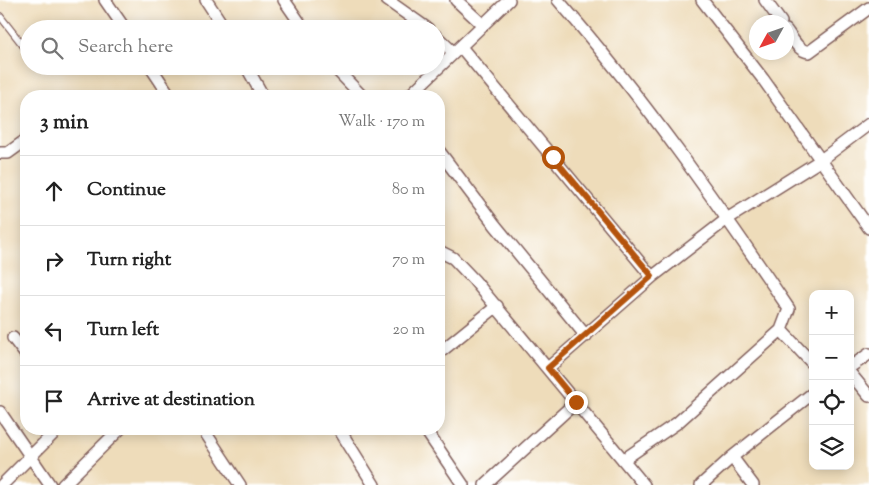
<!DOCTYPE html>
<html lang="en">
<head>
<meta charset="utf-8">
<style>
  body { margin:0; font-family:"Sorts Mill Goudy",serif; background:#f2f2f2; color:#222 }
  .controls { position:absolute; right:15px; bottom:15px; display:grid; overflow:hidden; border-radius:10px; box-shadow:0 2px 12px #0003 }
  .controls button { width:45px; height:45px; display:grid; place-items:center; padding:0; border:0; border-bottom:1px solid #e0e0e0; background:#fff; color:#222; font:25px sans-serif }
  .compass { position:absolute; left:749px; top:15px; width:45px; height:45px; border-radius:50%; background:#fff; box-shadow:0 2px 12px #0003; rotate:230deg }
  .stop { position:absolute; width:15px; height:15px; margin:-11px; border:4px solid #b45309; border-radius:50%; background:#fff }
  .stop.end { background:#b45309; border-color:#fff; box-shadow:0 1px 5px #0008 }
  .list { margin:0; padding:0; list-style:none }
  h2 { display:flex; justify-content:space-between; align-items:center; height:65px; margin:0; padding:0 20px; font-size:21px }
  h2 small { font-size:16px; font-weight:400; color:#767676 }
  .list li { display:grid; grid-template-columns:32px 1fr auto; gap:15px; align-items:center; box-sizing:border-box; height:70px; padding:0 20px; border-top:1px solid #e0e0e0 }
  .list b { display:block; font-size:19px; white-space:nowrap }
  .list em { font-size:16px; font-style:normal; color:#767676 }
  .icon { flex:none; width:28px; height:28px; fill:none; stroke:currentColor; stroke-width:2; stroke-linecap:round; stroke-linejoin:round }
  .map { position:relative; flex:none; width:869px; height:485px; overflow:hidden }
  .search { position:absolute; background:#fff; box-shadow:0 2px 12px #0003; left:20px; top:20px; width:425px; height:55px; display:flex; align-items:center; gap:12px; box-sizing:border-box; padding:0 18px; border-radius:28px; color:#767676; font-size:19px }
  .panel { position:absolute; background:#fff; box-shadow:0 2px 12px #0003; left:20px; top:90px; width:425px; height:345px; border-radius:20px }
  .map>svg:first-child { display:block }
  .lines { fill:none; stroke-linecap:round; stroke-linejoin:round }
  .service-casing { stroke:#83615d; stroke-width:8 }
  .minor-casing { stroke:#83615d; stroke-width:14 }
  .service { stroke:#fff; stroke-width:5.5 }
  .minor { stroke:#fff; stroke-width:11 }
  .route { stroke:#b45309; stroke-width:6 }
</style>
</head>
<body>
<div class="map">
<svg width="869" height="485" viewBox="0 0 869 485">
  <rect width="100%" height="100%" fill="#fff"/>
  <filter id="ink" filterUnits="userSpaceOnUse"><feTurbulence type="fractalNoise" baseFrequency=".02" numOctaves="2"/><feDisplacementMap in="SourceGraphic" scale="10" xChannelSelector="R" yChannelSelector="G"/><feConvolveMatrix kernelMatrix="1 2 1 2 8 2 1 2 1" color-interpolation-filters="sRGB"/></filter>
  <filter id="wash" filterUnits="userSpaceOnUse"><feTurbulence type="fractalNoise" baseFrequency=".0096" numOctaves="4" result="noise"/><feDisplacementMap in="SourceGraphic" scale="20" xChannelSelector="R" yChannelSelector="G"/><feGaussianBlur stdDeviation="1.12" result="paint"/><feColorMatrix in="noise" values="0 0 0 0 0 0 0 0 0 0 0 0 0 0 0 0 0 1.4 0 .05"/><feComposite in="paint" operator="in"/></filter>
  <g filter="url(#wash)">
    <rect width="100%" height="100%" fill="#eedcba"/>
  </g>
  <g filter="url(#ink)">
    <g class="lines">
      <defs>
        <path id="service" d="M0,16L25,48"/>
        <path id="minor" d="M105,0L125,29
          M206,0L225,29
          M284,0L304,29
          M387,0L428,29
          M456,0L483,25
          M558,0C643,97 717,203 789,309L781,330L813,364
          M702,0L763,79L869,228
          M765,0L781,22
          M786,30C793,39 798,51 809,52L869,8
          M436,36L454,53
          M461,47L652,277L548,368
          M150,66L170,96
          M246,66L263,96
          M333,66L362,96
          M409,96L509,0
          M439,151L495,225L586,336
          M0,153H8L26,140
          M439,251L453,258L474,280L644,485
          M652,277L727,219L821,160L869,124
          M13,338L26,355
          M439,353L497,306
          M850,367L869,354
          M850,373L869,396
          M0,412L50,485
          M203,429L240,485
          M339,429L374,485
          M425,429L463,485
          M732,457L753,485
          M623,460L677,423L781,330
          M2,485L58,429
          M63,485L120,429
          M485,485L576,402
          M701,485L732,457L813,393"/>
      </defs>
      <use href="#service" class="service-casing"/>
      <use href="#minor" class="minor-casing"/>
      <use href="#service" class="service"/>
      <use href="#minor" class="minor"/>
    </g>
  </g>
  <g class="lines" filter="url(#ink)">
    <path class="route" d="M553,157L652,276L548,368L576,402"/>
  </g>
</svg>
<div class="controls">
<button>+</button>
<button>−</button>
<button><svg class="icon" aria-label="locate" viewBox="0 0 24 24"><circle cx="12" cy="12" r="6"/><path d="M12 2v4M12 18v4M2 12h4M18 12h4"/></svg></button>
<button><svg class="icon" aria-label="layers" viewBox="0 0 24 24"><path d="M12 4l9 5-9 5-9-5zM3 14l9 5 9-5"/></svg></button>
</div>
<svg class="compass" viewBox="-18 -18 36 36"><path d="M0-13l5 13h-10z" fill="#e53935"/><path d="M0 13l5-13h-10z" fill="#767676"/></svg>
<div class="stop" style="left:553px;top:157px"></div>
<div class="stop end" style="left:576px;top:402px"></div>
<div class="search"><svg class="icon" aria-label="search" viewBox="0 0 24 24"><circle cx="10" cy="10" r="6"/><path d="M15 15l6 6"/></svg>Search here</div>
<section class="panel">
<h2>3 min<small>Walk · 170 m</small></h2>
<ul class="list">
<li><svg class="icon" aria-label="ahead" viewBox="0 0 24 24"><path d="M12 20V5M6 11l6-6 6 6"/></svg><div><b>Continue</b></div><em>80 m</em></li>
<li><svg class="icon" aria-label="right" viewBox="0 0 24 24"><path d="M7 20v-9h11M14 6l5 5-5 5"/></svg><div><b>Turn right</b></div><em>70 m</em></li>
<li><svg class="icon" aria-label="left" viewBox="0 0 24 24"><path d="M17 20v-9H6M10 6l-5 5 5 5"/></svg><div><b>Turn left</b></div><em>20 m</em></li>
<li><svg class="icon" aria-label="arrive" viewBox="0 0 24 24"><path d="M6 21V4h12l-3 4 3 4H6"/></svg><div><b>Arrive at destination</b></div></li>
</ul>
</section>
</div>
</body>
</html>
